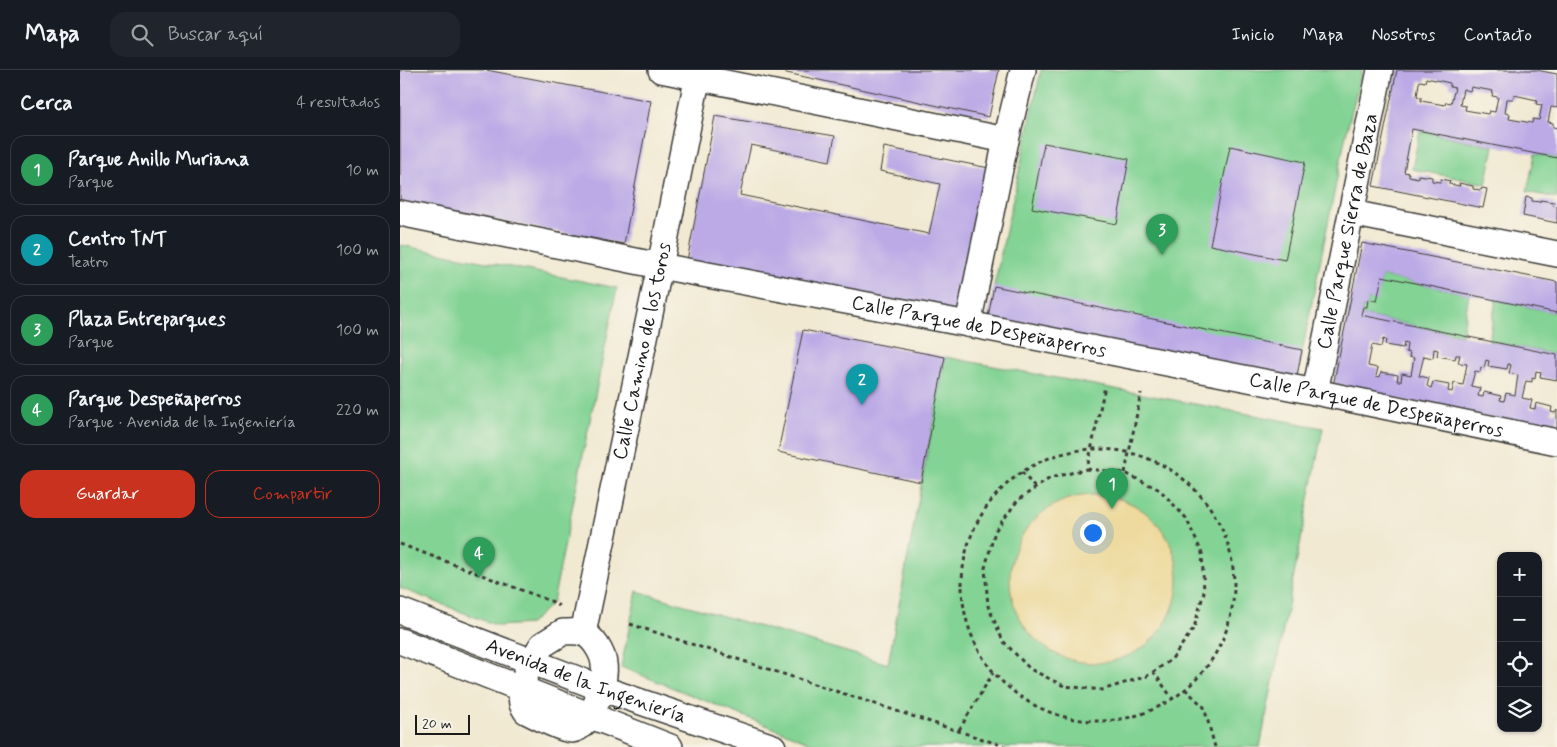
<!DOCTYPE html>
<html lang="es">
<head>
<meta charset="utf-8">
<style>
  body { margin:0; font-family:Mynerve,sans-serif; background:#20242c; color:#f1f3f6 }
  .controls { position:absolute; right:15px; bottom:15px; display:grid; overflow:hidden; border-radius:10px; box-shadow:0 1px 4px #0004 }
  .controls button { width:45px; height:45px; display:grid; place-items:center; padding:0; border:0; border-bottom:1px solid #363941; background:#171b24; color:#f1f3f6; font:25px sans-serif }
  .scale { position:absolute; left:15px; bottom:12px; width:55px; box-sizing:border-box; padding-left:5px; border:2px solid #1c1c1c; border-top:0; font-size:14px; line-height:18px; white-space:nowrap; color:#1c1c1c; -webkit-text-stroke:4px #f7f3e8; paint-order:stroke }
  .you { position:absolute; left:692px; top:462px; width:18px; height:18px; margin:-12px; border:4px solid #fff; border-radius:50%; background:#1a73e8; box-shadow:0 0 0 8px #1a73e833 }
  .badge { display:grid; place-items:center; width:32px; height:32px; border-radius:50%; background:#c8321e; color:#fff; font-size:16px; font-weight:700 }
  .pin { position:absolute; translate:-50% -41px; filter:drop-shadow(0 1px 2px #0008) }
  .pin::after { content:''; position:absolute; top:26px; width:18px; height:15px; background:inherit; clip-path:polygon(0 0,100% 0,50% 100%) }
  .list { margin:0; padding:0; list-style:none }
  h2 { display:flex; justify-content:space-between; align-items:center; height:65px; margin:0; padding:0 20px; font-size:21px }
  h2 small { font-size:16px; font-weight:400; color:#9ea1a6 }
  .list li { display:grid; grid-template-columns:32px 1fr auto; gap:15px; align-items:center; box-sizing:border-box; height:70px; margin:0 10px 10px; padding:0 10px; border:1px solid #363941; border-radius:15px }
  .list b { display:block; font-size:19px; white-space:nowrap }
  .list p { margin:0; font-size:16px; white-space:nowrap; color:#9ea1a6 }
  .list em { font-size:16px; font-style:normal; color:#9ea1a6 }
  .actions { display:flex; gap:10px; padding:15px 20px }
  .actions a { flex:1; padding:11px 0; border:1px solid #c8321e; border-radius:15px; text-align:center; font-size:18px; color:#c8321e }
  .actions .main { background:#c8321e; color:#fff }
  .icon { flex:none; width:28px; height:28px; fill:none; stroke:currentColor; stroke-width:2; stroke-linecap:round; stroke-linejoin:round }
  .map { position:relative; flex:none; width:1157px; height:677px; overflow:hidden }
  header { display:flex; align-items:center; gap:30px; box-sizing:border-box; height:70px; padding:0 25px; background:#171b24; border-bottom:1px solid #363941 }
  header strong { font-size:24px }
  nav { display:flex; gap:28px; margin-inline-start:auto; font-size:18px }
  .search { width:350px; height:45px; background:#20242c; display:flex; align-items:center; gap:12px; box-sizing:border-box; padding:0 18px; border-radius:15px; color:#9ea1a6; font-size:19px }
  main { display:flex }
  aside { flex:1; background:#171b24 }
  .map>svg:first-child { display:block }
  .green { fill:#83d394; stroke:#507858 }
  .sand { fill:#eeda9e; stroke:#857b5d }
  .building { fill:#bbaae6; fill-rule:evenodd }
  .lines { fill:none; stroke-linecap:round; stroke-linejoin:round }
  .minor-casing { stroke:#3c3b37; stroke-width:28 }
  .path { stroke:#3c3b37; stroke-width:3; stroke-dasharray:4 4; stroke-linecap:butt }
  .minor { stroke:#fff; stroke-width:25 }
  .labels { text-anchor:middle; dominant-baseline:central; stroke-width:4.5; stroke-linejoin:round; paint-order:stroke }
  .street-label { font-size:20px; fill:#1c1c1c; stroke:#f7f3e8 }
</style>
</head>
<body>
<header>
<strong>Mapa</strong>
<div class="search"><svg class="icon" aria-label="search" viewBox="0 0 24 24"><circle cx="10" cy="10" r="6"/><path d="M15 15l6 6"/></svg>Buscar aquí</div>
<nav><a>Inicio</a><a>Mapa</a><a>Nosotros</a><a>Contacto</a></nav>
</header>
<main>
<aside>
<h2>Cerca<small>4 resultados</small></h2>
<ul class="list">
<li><span class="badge" style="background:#2e9e5b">1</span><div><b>Parque Anillo Muriana</b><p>Parque</p></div><em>10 m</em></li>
<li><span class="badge" style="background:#0f9aa8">2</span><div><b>Centro TNT</b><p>Teatro</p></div><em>100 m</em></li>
<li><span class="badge" style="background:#2e9e5b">3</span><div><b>Plaza Entreparques</b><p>Parque</p></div><em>100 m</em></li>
<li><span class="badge" style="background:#2e9e5b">4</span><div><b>Parque Despeñaperros</b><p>Parque · Avenida de la Ingeniería</p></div><em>220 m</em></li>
</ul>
<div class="actions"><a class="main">Guardar</a><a>Compartir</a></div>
</aside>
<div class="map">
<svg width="1157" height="677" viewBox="0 0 1157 677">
  <rect width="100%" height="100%" fill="#f7f3e8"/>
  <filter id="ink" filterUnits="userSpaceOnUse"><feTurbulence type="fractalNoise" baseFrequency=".02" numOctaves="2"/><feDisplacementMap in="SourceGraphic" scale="10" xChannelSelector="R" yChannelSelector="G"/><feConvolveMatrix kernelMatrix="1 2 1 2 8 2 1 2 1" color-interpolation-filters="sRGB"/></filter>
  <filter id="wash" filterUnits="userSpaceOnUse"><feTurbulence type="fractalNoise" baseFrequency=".0096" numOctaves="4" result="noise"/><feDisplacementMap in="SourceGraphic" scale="20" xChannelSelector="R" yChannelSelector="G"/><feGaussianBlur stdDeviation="1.12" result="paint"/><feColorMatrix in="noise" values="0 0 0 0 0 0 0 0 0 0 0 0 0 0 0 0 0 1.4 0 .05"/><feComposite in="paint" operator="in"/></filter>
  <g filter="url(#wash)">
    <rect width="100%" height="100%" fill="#f1e9d2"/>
    <path class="green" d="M641,0H962L946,64L895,316L594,216Z
      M1020,61L1094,76L1086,114L1012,99Z
      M1135,84L1157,88V128L1127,122Z
      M0,175L217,218L153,532L130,554L98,556L0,518Z
      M982,206L1069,224L1062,265L961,245L963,237H967L968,229L976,230Z
      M1096,230L1157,243V285L1089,271Z
      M545,287L923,358L860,677H421L221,597L237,521L488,594Z"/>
    <path class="sand" d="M610 509a84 84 0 1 1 168 0a84 84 0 1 1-168 0Z"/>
    <g id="blocks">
      <path class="building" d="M0,0H86L251,31L224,174L0,132Z
        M373,0H599L589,47Z
        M997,0H1136L1157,4V38L1151,37L1148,52L1153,53V57L1157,58V88L1012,59L1004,102L1009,103V106L1018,108V105L1032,107V111L1040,112L1041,109L1050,111L1049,114L1060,116L1059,113L1073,116V119L1081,120L1082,118L1087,119L1083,138L973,116ZM1026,8L1050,13V17L1055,18L1051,33L1046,32L1045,35L1021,31V27L1017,26L1019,13L1020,11L1025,12ZM1071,17L1093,21L1092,26L1098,27L1095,42L1089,41L1088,44L1065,40L1066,36L1060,35L1063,19L1070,21ZM1114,25L1137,30L1136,34L1142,35L1139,50L1133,49L1132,53L1109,49L1110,44L1105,43L1107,29H1113Z
        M315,46L435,66L430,91L351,75L340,125L529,164L540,114L480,101L484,77L594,99L565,251L286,196Z
        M644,73L729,89L717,154L632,138Z
        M830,76L905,92L885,190L810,175Z
        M1126,127L1132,128V131L1140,132V130L1154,132L1153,135L1157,136V153L1123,146Z
        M962,173L1157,212V243L982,206L977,231L968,229L967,237H963L961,245L1157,285V310L1140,307L1141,302L1136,301L1135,309L1132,308V312L1126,311L1122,328L1132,330L1130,338L1135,339L1136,333L1152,337L1151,342L1155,343L1157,340V362L933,316ZM983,269L986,270L985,275L1003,278L1004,273L1007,274L1006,282L1010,283L1009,287L1014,288L1011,305L1002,303L1001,311H997L998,305L981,302L980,307L976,306L978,298L968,296L972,275L981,277ZM1034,279L1038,280L1037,286L1055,289L1056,285H1060L1058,293L1067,294L1063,315L1054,313L1052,322L1048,321L1049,315L1033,312L1031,318L1027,316L1029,308L1019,306L1024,286L1033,288ZM1086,290L1089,291L1088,296L1107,299L1108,294L1111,295L1109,303L1118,305L1115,325L1106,323L1104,331L1100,330L1101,326L1084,322L1083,327L1078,326L1080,318L1071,316L1075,301L1080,302L1081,297L1084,298Z
        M594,216L902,280L895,316L587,252Z
        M403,260L545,287L521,412L378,382Z"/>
    </g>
  </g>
  <g filter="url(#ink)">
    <use href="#blocks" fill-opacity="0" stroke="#3c3b37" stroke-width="1"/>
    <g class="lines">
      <defs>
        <g id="minor">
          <path d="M261,0L606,70"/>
          <path id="s1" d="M0,143L260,196L568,254L915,322L1157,372"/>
          <path d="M951,143L1157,184"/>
          <path d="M568,254L606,70L623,0"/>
          <path id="s2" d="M915,322L980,0"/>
          <path id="s3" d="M0,541L203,619L373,677"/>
          <path d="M163,562C169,562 177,561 183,563C193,567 203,583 204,594C207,611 192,657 172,660C165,661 134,645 126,641L122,634L120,618L131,592L142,575Z"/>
          <path id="s4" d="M183,563L260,196L299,0"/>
          <path d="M0,571L270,677"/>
        </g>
      </defs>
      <use href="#minor" class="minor-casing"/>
      <path class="path" d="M562 515a136 136 0 1 1 272 0a136 136 0 1 1-272 0Z
        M687,399L725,403L760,420L786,448L802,483L804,522L794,558L771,590L747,606L702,620L664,616L630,599L603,571L588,536L585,498L595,461L618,430L650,408L687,399L705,316
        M622,402L635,418
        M725,403L741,323
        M0,474L153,532L159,536
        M230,554L607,677
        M753,601L772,628
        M785,619L804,637L815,677
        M559,660L593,603"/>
      <use href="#minor" class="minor"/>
    </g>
  </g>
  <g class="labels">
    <g class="street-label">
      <text stroke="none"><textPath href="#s2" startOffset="164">Calle Parque Sierra de Baza</textPath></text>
      <text stroke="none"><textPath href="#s1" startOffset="590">Calle Parque de Despeñaperros</textPath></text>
      <text stroke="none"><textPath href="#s4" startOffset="288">Calle Camino de los toros</textPath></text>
      <text stroke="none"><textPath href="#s1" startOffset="995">Calle Parque de Despeñaperros</textPath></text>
      <text stroke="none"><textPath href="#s3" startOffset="199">Avenida de la Ingeniería</textPath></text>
    </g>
  </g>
</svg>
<div class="controls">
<button>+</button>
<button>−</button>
<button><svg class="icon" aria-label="locate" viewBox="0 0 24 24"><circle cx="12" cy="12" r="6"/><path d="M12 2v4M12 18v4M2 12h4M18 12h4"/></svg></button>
<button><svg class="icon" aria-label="layers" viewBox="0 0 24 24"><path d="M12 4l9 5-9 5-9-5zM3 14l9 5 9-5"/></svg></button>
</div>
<div class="scale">20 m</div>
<div class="you"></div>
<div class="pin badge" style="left:712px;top:439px;background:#2e9e5b">1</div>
<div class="pin badge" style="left:462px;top:335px;background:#0f9aa8">2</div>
<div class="pin badge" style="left:762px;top:185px;background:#2e9e5b">3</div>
<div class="pin badge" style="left:79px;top:508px;background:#2e9e5b">4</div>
</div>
</main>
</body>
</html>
